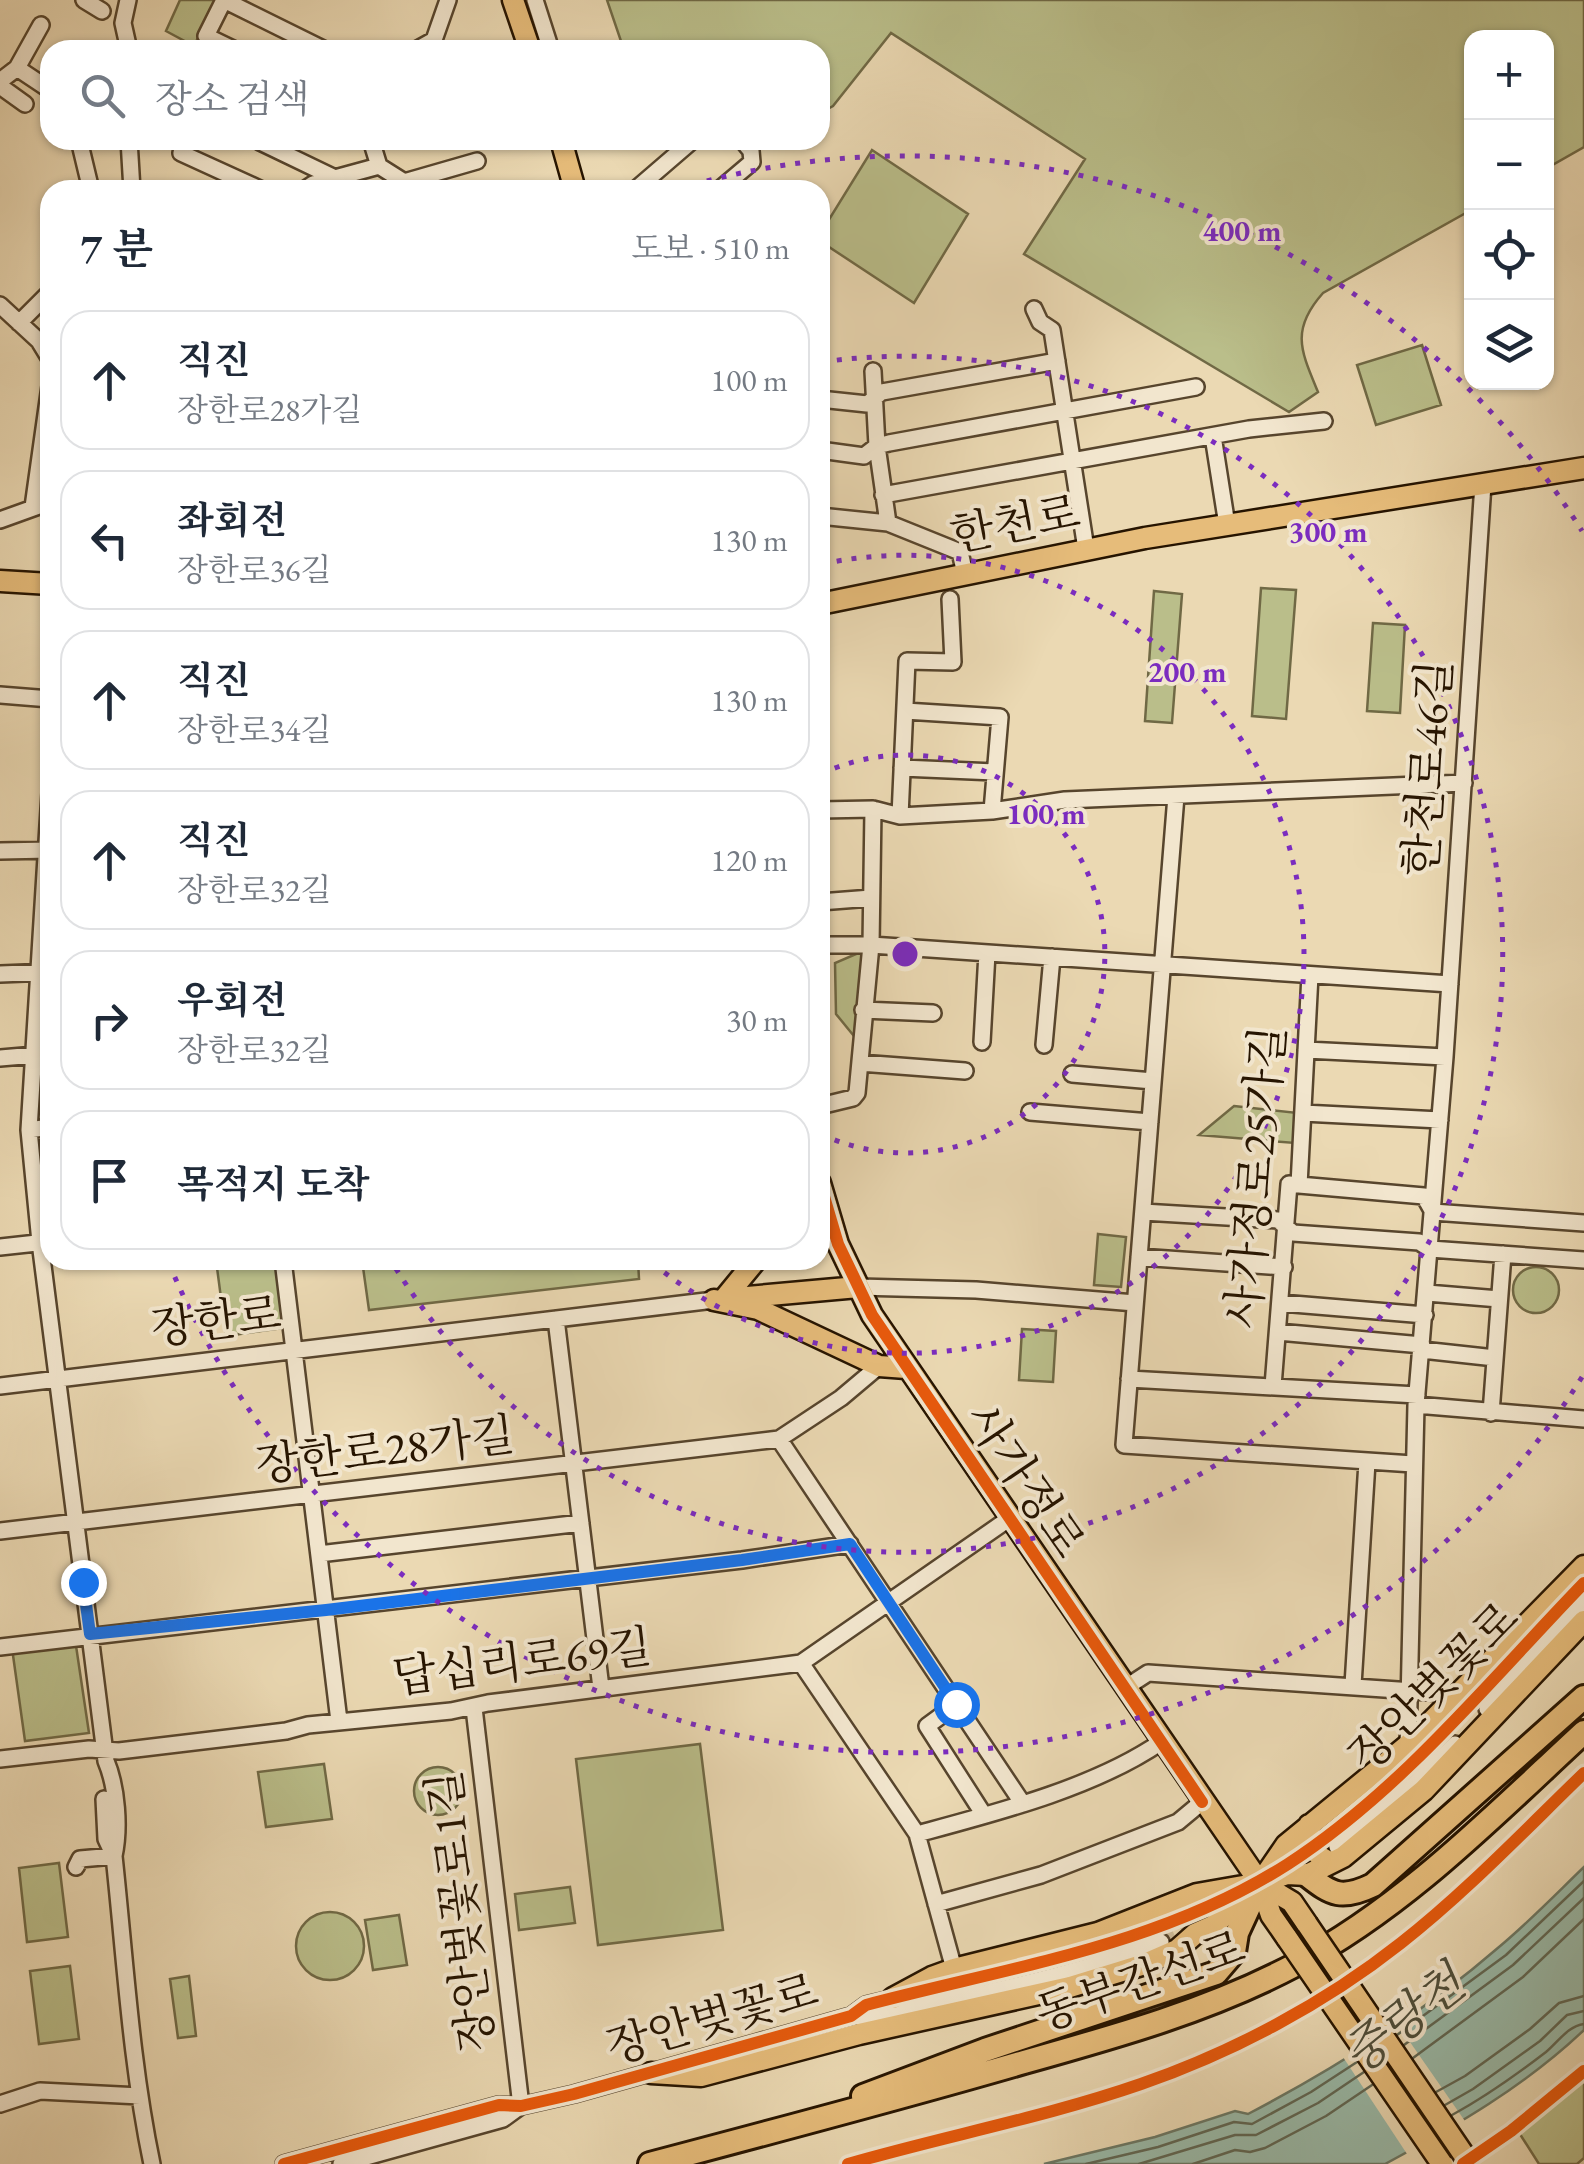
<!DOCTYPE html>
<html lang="ko">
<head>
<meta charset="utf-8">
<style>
  body { margin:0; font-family:"EB Garamond","Noto Serif KR",serif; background:#f2f2f3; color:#1f2937 }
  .controls { position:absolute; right:30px; top:30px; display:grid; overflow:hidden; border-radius:20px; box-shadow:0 2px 8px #0004 }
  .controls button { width:90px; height:90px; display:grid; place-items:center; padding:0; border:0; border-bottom:2px solid #e0e1e3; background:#fff; color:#1f2937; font:50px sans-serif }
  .stop { position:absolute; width:30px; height:30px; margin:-22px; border:8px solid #1a73e8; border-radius:50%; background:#fff }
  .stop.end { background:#1a73e8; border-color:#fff; box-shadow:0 2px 10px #0008 }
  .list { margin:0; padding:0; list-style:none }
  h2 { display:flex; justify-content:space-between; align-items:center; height:130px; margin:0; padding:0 40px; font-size:42px }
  h2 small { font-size:32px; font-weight:400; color:#747a83 }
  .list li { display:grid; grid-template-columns:65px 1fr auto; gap:30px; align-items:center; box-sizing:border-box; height:140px; margin:0 20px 20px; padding:0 20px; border:2px solid #e0e1e3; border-radius:30px }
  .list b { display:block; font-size:38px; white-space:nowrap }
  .list p { margin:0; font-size:32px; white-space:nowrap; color:#747a83 }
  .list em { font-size:32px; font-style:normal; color:#747a83 }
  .icon { flex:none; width:55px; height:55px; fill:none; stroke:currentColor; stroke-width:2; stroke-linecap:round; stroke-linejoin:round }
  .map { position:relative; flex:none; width:1584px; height:2164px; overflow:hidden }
  .search { position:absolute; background:#fff; box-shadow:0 2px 8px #0004; left:40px; top:40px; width:790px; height:110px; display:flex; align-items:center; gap:25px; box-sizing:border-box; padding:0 35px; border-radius:30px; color:#747a83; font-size:38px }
  .panel { position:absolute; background:#fff; box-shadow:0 2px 8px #0004; left:40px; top:180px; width:790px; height:1090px; border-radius:30px }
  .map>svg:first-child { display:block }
  .green { fill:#babe8a; stroke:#706945; stroke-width:2.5 }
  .water { fill:#99baa9; stroke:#6b7865; stroke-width:2.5 }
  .pier { fill:#ebd9b3 }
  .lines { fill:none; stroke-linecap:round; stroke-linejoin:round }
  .shore { stroke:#606754; stroke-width:2.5 }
  .minor-tunnel { stroke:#cdbb98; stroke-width:15; stroke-dasharray:15 8; stroke-linecap:butt }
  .minor-casing { stroke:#57452d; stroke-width:20 }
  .major-casing { stroke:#261400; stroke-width:25 }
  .highway-casing { stroke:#261400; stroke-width:28 }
  .minor { stroke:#f2e6ce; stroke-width:15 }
  .major { stroke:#e6bc7a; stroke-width:20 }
  .highway { stroke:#e6bc7a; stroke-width:22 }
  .major-bridge-casing { stroke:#261400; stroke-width:25; stroke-linecap:butt }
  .major-bridge { stroke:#e6bc7a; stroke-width:20 }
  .cycleway-casing { stroke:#f2e6ce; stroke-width:19 }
  .cycleway { stroke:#e8590c; stroke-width:12 }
  .route { stroke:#1a73e8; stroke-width:12 }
  .ring { fill:none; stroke:#7b2cbf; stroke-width:5; stroke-dasharray:5 10 }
  .labels { text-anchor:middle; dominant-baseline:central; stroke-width:8; stroke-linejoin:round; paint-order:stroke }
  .street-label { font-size:45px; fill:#261400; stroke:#f2e6ce }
  .water-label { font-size:48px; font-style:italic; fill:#4e4e3b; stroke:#f2e6ce }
  .centre { fill:#7b2cbf; stroke:#f2e6ce; stroke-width:5 }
  .ring-label { font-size:30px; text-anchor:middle; font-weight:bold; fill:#7b2cbf; stroke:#f2e6ce; stroke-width:8; stroke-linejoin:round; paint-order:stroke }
</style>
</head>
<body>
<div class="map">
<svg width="1584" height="2164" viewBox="0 0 1584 2164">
  <rect width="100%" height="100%" fill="#ebd9b3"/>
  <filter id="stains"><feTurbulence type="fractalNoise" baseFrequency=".002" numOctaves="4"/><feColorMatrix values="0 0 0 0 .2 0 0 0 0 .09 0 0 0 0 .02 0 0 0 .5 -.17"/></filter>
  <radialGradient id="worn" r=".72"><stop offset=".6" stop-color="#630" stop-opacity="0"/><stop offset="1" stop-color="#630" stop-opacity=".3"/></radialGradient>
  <path class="green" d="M180,0H216L194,46L166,31Z
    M607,0H1584V147L1547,168L1546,38H1472L1471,210L1323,293C1290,330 1301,351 1318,392L1289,412L1024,254L1085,159L891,33L833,106L820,113V50H624Z
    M872,150L968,214L914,303L820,241V234Z
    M1422,345L1441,405L1376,425L1357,365Z
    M1261,588L1296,590L1286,719L1252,716Z
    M1154,591L1182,594L1172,723L1145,721Z
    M1373,623L1405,625L1400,713L1367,711Z
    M863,951L858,1041L836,1014L835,963Z
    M1234,1106L1298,1113L1295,1143L1199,1135Z
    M1098,1234L1126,1237L1121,1287L1094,1285Z
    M216,1260H279L287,1321L282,1328L226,1336Z
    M362,1260H638L639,1279L369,1310Z
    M1513 1290a23 23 0 1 1 46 0a23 23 0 1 1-46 0Z
    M1022,1329L1056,1331L1053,1382L1019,1380Z
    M75,1639L89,1733L25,1741L12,1648Z
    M700,1744L723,1930L598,1945L576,1759Z
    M324,1764L332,1819L266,1827L258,1772Z
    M414 1791a24 24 0 1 1 48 0a24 24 0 1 1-48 0Z
    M59,1863L68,1937L27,1942L19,1868Z
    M570,1887L575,1923L519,1930L515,1894Z
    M296 1946a34 34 0 1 1 68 0a34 34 0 1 1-68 0Z
    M399,1915L407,1965L373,1970L365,1920Z
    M70,1966L79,2039L39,2044L30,1971Z
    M189,1976L196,2036L178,2038L170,1979Z
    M1584,2080V2158L1577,2164H1539L1518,2131Z"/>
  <path class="water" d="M1584,1867V2030C1525,2086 1456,2126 1385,2164H1044L1155,2137L1235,2111L1248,2114C1336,2068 1424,2012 1499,1947C1529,1922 1556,1894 1584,1867Z"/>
  <path class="pier" d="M1394,2019L1467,2124L1409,2157L1341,2054Z"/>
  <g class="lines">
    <path class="shore" d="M1397,2035L1506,1955L1584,1881
      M1404,2045L1513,1965L1584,1898
      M1413,2058L1523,1977L1584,1919
      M1436,2092L1465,2076L1530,2029L1559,2003L1584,1996
      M1445,2105L1473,2089L1540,2041L1567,2015L1584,2011
      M1452,2115C1485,2097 1516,2075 1546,2052C1558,2042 1568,2026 1584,2024
      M1086,2164L1158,2147L1234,2122L1252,2124L1311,2092L1357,2062
      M1139,2164L1235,2135H1256L1318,2103L1364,2072
      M1193,2164L1235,2150L1250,2152L1265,2148L1326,2116L1372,2085"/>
    <path class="minor-tunnel" d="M1270,1874L1321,1839
      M1155,1927L1236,1892
      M1161,1942L1199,1926"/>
    <defs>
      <path id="minor" d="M84,0L102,11
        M128,0L123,23L129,50
        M224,0L325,50
        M224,0L206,36L235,50
        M535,0L551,50
        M416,50L434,40L448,0
        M17,68L50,90
        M0,81L17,68L41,25
        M0,86L25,104
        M79,140L91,190
        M129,140L132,190
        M184,140L181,153L262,190
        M256,140L335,178
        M371,140L379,166L417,190
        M404,182L477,161
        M304,190L313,184L379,166
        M635,190L693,140
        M719,190L752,162L751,151L742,140
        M0,305L39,341L50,359
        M1034,309L1040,322L1052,330L1086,549
        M19,323L50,292
        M873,371L877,446L888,523
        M820,399L867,404L882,392L1057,361
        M1213,436L1227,525
        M820,450L864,456L877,446L889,443L1196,387
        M883,495L1249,429L1324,421
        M33,507L50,386
        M820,516L888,523L960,552L965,574
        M0,520L50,502
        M0,695L50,699
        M905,711L1000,717L992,811
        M902,768L995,772
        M50,793L29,1130L40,1242L106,1761C117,1787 120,1828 114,1856C125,1958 131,2064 152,2164
        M1176,796L1124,1445L1413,1464
        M820,810L873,809L900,816L992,811L1065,800L1464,783
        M900,816L907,661L953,662L950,599
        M0,851L50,850
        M820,902L871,898
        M820,945H871L1450,984
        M0,974L50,972
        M863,1010L933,1013
        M982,1042L987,953
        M1044,1045L1052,957
        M1306,1050L1445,1057
        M0,1058L35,1055
        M860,1063L965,1071
        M1072,1074L1153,1081
        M820,1110L824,1105L853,1098L857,1093L871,945L873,809
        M1030,1112L1150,1122
        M1303,1113L1440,1120
        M29,1130L50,1127
        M1299,1185L1424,1196L1433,1212L1584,1223
        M1299,1185L1310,975
        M1143,1212L1278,1220L1293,1233L1419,1242L1430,1249L1584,1260
        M0,1247L46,1242
        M1139,1257L1284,1267
        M283,1260L339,1721
        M858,1287L976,1290L1135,1303
        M1427,1293L1499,1299
        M1281,1303L1425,1315
        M556,1319L601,1688
        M1278,1332L1422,1345
        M1422,1350L1495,1358
        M1129,1379L1417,1395
        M0,1386L714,1300
        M1273,1386L1289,1184L1299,1185
        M1416,1405L1584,1419
        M1491,1413L1503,1254
        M779,1439L1023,1804
        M0,1531L779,1439L841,1398L879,1366
        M319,1554L581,1523
        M0,1647L742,1560L850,1544
        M801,1663L917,1834L954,1969
        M1353,1685L1367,1462
        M1125,1688L1148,1673L1457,1694
        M957,1704L927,1726L984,1815
        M474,1708L521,2106
        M1487,1709L1584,1602
        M1408,1745L1416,1405L1445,1057L1483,484
        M0,1759L89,1749L119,1751L286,1731L308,1725L451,1711L488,1703L801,1663L1010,1518
        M104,1799L106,1839L114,1856
        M1328,1833L1413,1762L1584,1583
        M917,1834C995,1813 1094,1788 1161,1742
        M1337,1847L1414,1784L1455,1744
        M76,1867L80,1859L114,1856
        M936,1904L1041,1875L1178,1822L1202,1802
        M851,2016L870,2019C968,1995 1066,1979 1161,1942
        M0,2104L40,2091L140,2096
        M284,2164L499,2105L521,2106L574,2094L851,2016L866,2005L1047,1962L1155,1927
        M341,2164L503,2119L521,2106"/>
      <path id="major" d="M513,0L530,50
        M561,140L575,190
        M0,581L50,584
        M820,604L1145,538L1584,468
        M820,1183L838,1244L872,1315L1260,1883L1271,1915L1287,1938
        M736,1298L858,1287
        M724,1299L756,1260
        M714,1300L758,1309L879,1366L906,1368
        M1309,1825C1310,1842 1313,1857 1331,1862
        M1260,1883L1292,1902L1307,1924
        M893,1998L932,1977L954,1969L1098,1933L1197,1894L1260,1883L1287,1874L1307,1875L1343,1857L1424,1790L1584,1621
        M651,2073L701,2076L859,2034L1070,1987L1145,1964L1177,1950L1195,1934L1213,1926L1260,1883L1286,1845L1408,1745L1584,1566"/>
      <path id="highway" d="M1307,1875C1332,1895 1342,1900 1373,1885L1584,1697
        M863,2096L985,2050L1216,1973L1234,1952L1237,1933L1260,1883
        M650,2164C775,2131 900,2098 1024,2062C1117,2036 1210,2010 1295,1965C1406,1906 1493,1816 1584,1732"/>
    </defs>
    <use href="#minor" class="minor-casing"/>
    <use href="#major" class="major-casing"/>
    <use href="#highway" class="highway-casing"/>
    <use href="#minor" class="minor"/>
    <use href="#major" class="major"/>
    <use href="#highway" class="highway"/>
    <defs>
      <path id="major-bridge" d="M1307,1924L1470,2164
        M1287,1938L1442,2164"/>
    </defs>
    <use href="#major-bridge" class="major-bridge-casing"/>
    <use href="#major-bridge" class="major-bridge"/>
    <defs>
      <path id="cycleway" d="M820,1183L838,1244L872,1315L1202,1802
        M284,2164L499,2105L521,2106L574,2094L851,2016L866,2005C1009,1967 1160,1946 1288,1864C1402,1790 1490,1680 1584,1583
        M848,2164C945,2136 1046,2117 1141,2084C1233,2052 1324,2004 1401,1943C1466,1892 1524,1831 1584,1773
        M1463,2164L1511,2131L1584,2071"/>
    </defs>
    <use href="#cycleway" class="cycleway-casing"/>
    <use href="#cycleway" class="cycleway"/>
  </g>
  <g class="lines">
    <path class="route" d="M83,1582L90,1634L326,1610L742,1560L850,1544L956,1704"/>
  </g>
  <g class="ring">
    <path d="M821 774A199 199 0 1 1 821 1134"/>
    <path d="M822 564A399 399 0 1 1 651 1262"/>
    <path d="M822 362A598 598 0 1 1 392 1262"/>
    <path d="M1582 1377A798 798 0 0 1 170 1266M678 189A798 798 0 0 1 1582 531"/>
  </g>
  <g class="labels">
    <g class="street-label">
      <text transform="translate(1015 523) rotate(-11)">한천로</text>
      <text transform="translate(1427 768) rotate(-86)">한천로46길</text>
      <text transform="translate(1255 1177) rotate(-85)">사가정로25가길</text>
      <text transform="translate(216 1320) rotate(-7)">장한로</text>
      <text transform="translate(385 1449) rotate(-7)">장한로28가길</text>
      <text transform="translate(1026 1480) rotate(56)">사가정로</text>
      <text transform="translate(522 1661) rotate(-7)">답십리로69길</text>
      <text transform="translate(1433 1686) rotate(-45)">장안벚꽃로</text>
      <text transform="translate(460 1911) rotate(-97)">장안벚꽃로1길</text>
      <text transform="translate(1140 1980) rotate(-19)">동부간선로</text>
      <text transform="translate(712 2018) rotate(-16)">장안벚꽃로</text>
    </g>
    <g class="water-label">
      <text transform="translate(1403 2019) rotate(-38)">중랑천</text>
    </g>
  </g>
  <circle cx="905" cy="954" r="15" class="centre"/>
  <g class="ring-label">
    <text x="1242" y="241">400 m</text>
    <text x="1328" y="542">300 m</text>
    <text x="1187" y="682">200 m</text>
    <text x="1046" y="824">100 m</text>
  </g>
  <rect width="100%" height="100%" filter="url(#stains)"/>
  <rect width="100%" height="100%" fill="url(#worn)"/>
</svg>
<div class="controls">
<button>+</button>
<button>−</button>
<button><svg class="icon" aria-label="locate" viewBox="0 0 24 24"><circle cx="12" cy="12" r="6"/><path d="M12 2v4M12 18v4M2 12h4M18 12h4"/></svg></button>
<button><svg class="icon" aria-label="layers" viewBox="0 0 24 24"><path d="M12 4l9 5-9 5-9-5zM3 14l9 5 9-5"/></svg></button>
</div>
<div class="stop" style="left:956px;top:1704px"></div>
<div class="stop end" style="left:83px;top:1582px"></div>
<div class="search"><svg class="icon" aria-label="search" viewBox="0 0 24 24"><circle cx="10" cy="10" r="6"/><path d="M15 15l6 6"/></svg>장소 검색</div>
<section class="panel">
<h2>7 분<small>도보 · 510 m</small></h2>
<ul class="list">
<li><svg class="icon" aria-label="ahead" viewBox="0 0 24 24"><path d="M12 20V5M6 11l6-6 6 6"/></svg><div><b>직진</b><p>장한로28가길</p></div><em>100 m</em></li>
<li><svg class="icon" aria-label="left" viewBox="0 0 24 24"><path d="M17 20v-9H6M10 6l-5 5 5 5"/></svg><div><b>좌회전</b><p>장한로36길</p></div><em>130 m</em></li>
<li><svg class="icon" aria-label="ahead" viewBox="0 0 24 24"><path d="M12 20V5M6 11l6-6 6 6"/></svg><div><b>직진</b><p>장한로34길</p></div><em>130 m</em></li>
<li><svg class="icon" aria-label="ahead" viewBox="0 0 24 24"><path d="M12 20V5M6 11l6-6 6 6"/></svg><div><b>직진</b><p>장한로32길</p></div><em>120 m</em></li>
<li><svg class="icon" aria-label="right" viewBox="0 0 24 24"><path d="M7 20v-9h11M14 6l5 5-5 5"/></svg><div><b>우회전</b><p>장한로32길</p></div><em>30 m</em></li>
<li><svg class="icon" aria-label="arrive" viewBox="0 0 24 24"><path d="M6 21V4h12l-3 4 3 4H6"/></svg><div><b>목적지 도착</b></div></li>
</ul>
</section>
</div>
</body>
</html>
